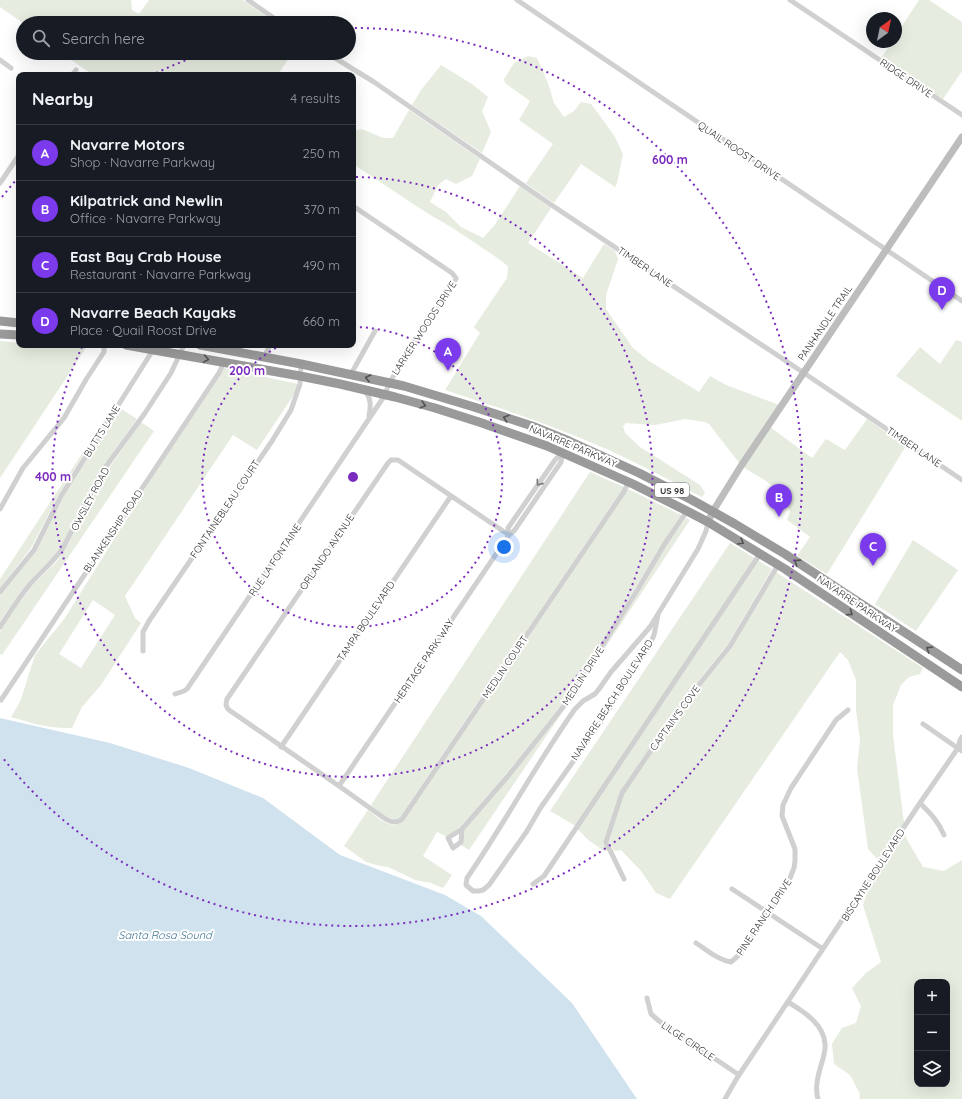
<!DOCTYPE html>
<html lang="en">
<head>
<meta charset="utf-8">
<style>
  body { margin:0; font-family:Quicksand,sans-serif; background:#242831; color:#f1f3f6 }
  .controls { position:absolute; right:12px; bottom:12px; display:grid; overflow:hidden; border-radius:8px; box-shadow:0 4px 16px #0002 }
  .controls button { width:36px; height:36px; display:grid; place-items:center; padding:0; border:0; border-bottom:1px solid #363941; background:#171b24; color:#f1f3f6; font:20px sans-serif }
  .compass { position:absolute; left:866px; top:12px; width:36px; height:36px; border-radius:50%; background:#171b24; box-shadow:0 4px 16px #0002; rotate:33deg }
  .you { position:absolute; left:504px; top:547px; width:14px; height:14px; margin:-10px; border:3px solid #fff; border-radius:50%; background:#1a73e8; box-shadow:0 0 0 6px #1a73e833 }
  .badge { display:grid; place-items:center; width:26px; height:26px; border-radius:50%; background:#7c3aed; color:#fff; font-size:13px; font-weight:700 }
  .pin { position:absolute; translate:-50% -33px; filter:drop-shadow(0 1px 2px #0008) }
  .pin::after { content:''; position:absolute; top:21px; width:14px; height:12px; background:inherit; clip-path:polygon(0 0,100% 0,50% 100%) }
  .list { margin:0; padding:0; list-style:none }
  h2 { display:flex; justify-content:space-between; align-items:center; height:52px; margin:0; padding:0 16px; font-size:17px }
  h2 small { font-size:13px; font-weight:400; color:#9ea1a6 }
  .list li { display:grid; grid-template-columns:26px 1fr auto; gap:12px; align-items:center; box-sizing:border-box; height:56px; padding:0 16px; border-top:1px solid #363941 }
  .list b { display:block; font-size:15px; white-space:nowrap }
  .list p { margin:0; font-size:13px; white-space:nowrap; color:#9ea1a6 }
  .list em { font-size:13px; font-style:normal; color:#9ea1a6 }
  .icon { flex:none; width:22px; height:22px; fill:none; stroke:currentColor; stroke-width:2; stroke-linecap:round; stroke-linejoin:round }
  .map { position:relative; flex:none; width:962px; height:1099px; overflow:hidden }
  .search { position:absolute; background:#171b24; box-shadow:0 4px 16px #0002; left:16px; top:16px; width:340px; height:44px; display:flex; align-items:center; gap:10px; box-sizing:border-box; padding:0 14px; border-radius:22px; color:#9ea1a6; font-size:15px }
  .panel { position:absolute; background:#171b24; box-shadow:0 4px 16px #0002; left:16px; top:72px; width:340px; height:276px; border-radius:8px }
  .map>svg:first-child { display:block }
  .green { fill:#e6ecdf; fill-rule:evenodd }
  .water { fill:#cfe2ee }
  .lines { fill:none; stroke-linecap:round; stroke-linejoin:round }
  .street { stroke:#d0d0d0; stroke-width:5 }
  .secondary { stroke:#bdbdbd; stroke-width:7 }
  .highway { stroke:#9a9a9a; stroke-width:9 }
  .oneway { stroke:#525252 }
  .oneway2 { stroke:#7a7a7a }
  .ring { fill:none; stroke:#7b2cbf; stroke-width:2; stroke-dasharray:2 4 }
  .labels { text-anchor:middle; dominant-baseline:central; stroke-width:4; stroke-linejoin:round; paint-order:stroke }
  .shield { fill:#fff; stroke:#707070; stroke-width:1 }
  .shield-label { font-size:9px; font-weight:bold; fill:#333 }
  .street-label { font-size:10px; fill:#333; stroke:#fff }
  .water-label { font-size:11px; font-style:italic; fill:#3f7597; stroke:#fff }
  .centre { fill:#7b2cbf; stroke:#fff; stroke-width:2 }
  .ring-label { font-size:12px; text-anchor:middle; font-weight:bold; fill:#7b2cbf; stroke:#fff; stroke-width:4; stroke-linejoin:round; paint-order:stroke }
</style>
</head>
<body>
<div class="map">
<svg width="962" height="1099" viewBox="0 0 962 1099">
  <rect width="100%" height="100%" fill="#fff"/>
  <path class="green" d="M0,0H131L132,10L139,14L149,0H243L276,23H23L0,7Z
    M919,0H929L962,22V71L943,99L881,58L892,42H896V35Z
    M61,53H292L278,75H93Z
    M528,56L537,58L548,83L554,103L564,117L574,111L581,102L591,104L603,120L615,137L623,154L617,183L615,187L581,164L554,203L524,182L526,183L553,144L519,120L530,101L505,83L504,79L514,63Z
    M441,65L472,84L488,97L482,111L491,132L482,153L412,105L421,90Z
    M409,110L480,159L472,176L456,184L446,179L438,185L430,202L446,212L461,227L483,238L494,226L520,186L551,208L528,243L583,278L604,244L615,251L618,259L606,295V309L633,348L649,361L699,392L710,376L726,385L779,405L740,464L709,424L705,422L685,419L655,425L626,423L623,426L625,433L640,447L700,485L705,493L702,497C660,475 617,452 573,435C531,418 488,404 445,390L480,333L474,327L507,278L508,266L493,255L451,227L427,213L353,164V131L362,129L383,138H393Z
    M956,340L962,342V421L896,376L920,347L940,364Z
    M0,341L19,343V345H44L86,348L0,478Z
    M224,368L298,384L295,393L257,450L233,435L125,596L135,618L141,623L101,685L82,707L72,728C51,729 31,723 11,717L20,702L35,655L65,618L152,478L221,375ZM93,600L115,615L81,668L59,654Z
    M114,405H115L59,494L31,548L0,588V579Z
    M120,408L137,419L100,471L61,547C51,559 40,570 29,581C18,594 9,608 0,622V596L36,551L63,497Z
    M867,419L906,446L827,574L797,556L810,537L787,520L790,512L783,494L766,481L743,467L770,427L812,458L826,439L845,450Z
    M141,422L154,431L2,655L0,654V632L14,610L33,585L57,561L65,550L105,474Z
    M590,472L624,487L400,817C390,824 379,811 371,805Z
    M628,489L681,515L662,544L636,587L562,705L506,774L461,826L447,837L437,832L423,856L452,875L443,888L431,883L415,880L388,867L380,866L366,862L344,846L368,810C379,818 391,832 404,820Z
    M686,518L690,520L569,702L640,590L666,546Z
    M913,540L958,570L916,631L875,604Z
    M730,543L772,569L728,644L675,710L620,792L604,841L608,851H604L587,839L574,825L550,811Z
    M776,572L923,668L920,674L909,677L901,685L893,705V735L904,823L879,861L868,849L857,768L860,740L856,710V680L848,660L840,652L670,899L656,893L641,871L621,850L614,851L609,841L624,794L679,713L732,647Z
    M564,710L469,850L461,845L464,830Z
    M905,831L906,838L923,867L944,871L962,860V1099H859L860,1094L850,1075L834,1064L832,1044L842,1028L856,1023L861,1006L852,988L866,973L881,962L863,905L870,884ZM917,982H947V1084H917Z"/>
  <path class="water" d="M0,718L110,743L189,768L263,798L340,855L445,895L481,916L572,1003L637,1099H0Z"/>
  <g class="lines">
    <path class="street" d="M248,0L281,23
      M517,0L962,301
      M790,0L962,115
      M327,53L374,82L550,204L804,373L962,480
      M0,60L11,68
      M72,75L76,70
      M0,183L19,155
      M264,357L270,345
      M351,374L375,331
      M365,390C371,399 371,405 369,416
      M0,509L23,468L64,418L87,378L104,352V345
      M509,535L398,460H391L388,463L227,699C226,704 225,706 229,710L339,786L384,818C390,822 396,824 402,819L623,493L629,482
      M509,535L508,528L555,460L563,452
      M0,592L34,550L61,496L153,350
      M658,615L654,635L649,646L601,722L541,807L527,831L489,885L483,890L479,891H473L466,885L467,878C505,823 536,764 575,709L583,701L595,694L599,689L611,672L650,627L698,549L706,531L708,522
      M0,627C10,612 19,597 31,583C42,571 54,561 63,548L102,472L145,413L171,373L184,345
      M143,651V632L149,621L272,441L291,410L300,384L301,364
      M175,694L184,691L187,689L268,569L385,395L389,383L456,279V278L452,273L353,206
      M1,700L219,373L224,362
      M923,724L962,751
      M281,747L451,496
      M958,748L960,740L962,737
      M339,786L509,535L514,531L561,462L563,452
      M920,803C931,814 938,821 944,835
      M462,829L461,842L453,848L448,838L462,829L508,776L564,706L638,589L664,545L687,511
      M624,879L606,842L622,793L677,712L730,646L778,565
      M533,884L544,876L760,554
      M732,889L823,949
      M696,943C707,950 718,960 731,962L739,955L769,913L790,878L794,868L795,861V849L782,816L783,805L791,788L836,720L848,710
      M647,998L651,1014L659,1021L739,1075
      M788,1002C804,1012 824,1024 825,1044C826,1052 822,1061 820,1069C817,1079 815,1089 818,1099
      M725,1099L737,1078L920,803L958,748L962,745"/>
    <path class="secondary" d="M708,522L713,511L741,466L962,137"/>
    <path class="highway" d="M0,321L19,323
      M0,334L19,335
      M126,345L300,376L340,384L395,397L435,408L482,423L547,446L633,484L687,511L708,522L785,569L962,687
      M200,345L301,364L404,386L474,407L532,426L569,441L639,473L692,500L735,524L785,554L962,670"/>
  </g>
  <defs><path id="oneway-chevron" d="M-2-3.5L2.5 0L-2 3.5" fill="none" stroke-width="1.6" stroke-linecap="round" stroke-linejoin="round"/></defs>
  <g class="oneway">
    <use href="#oneway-chevron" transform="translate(206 359) rotate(10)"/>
    <use href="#oneway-chevron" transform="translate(368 378) rotate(-167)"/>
    <use href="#oneway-chevron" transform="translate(423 405) rotate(15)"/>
    <use href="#oneway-chevron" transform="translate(506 418) rotate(-161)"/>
    <use href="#oneway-chevron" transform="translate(741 542) rotate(31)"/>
    <use href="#oneway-chevron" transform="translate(797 562) rotate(-147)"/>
    <use href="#oneway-chevron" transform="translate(850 613) rotate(34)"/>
    <use href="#oneway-chevron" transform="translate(929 649) rotate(-147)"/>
  </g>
  <use class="oneway2" href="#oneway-chevron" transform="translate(539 483) rotate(125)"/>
  <g class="ring">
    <path d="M354 327A150 150 0 1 1 281 345"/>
    <path d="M356 177A300 300 0 1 1 83 345"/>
    <path d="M2 197A449 449 0 0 1 17 179M156 73A449 449 0 0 1 203 54M349 28A449 449 0 1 1 2 757"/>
  </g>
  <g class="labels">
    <rect class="shield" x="655" y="483" width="34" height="14" rx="3"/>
    <g class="shield-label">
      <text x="672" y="490">US 98</text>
    </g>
    <g class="street-label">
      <text transform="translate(906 78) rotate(34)">RIDGE DRIVE</text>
      <text transform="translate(739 151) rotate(34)">QUAIL ROOST DRIVE</text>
      <text transform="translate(645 267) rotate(34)">TIMBER LANE</text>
      <text transform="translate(825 323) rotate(-56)">PANHANDLE TRAIL</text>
      <text transform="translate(424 328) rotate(-57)">LARKER WOODS DRIVE</text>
      <text transform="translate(102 431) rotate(-58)">BUTTS LANE</text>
      <text transform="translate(573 446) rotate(23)">NAVARRE PARKWAY</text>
      <text transform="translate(914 447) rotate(34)">TIMBER LANE</text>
      <text transform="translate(90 499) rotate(-62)">OWSLEY ROAD</text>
      <text transform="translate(225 509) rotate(-56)">FONTAINEBLEAU COURT</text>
      <text transform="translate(113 531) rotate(-56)">BLANKENSHIP ROAD</text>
      <text transform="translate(327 552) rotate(-56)">ORLANDO AVENUE</text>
      <text transform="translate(275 560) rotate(-56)">RUE LA FONTAINE</text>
      <text transform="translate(857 604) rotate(34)">NAVARRE PARKWAY</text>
      <text transform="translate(366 621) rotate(-56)">TAMPA BOULEVARD</text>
      <text transform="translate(424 661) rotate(-56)">HERITAGE PARK WAY</text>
      <text transform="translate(505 667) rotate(-56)">MEDLIN COURT</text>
      <text transform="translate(583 676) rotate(-57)">MEDLIN DRIVE</text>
      <text transform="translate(612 700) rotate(-57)">NAVARRE BEACH BOULEVARD</text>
      <text transform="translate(675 718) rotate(-54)">CAPTAIN'S COVE</text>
      <text transform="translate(873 875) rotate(-57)">BISCAYNE BOULEVARD</text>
      <text transform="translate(764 917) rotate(-56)">PINE RANCH DRIVE</text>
      <text transform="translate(688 1041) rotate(34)">LILGE CIRCLE</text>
    </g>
    <g class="water-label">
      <text x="165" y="935">Santa Rosa Sound</text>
    </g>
  </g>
  <circle cx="353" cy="477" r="6" class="centre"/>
  <g class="ring-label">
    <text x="670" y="164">600 m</text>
    <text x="247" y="375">200 m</text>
    <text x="53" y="481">400 m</text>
  </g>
</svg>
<div class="controls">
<button>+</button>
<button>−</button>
<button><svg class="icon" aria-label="layers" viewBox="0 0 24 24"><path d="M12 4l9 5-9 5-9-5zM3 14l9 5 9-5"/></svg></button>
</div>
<svg class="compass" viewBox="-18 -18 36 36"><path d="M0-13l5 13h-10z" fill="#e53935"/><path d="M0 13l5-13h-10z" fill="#9ea1a6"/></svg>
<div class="you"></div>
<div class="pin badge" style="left:448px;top:371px">A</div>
<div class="pin badge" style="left:779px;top:517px">B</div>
<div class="pin badge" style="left:873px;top:566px">C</div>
<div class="pin badge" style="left:942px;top:310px">D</div>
<div class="search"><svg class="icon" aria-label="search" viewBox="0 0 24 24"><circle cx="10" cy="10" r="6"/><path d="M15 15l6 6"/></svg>Search here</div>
<section class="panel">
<h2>Nearby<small>4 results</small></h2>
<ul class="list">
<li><span class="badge">A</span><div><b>Navarre Motors</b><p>Shop · Navarre Parkway</p></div><em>250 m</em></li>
<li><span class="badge">B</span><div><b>Kilpatrick and Newlin</b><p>Office · Navarre Parkway</p></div><em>370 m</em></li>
<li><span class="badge">C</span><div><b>East Bay Crab House</b><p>Restaurant · Navarre Parkway</p></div><em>490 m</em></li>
<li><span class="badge">D</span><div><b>Navarre Beach Kayaks</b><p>Place · Quail Roost Drive</p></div><em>660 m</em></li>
</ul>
</section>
</div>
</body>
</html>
